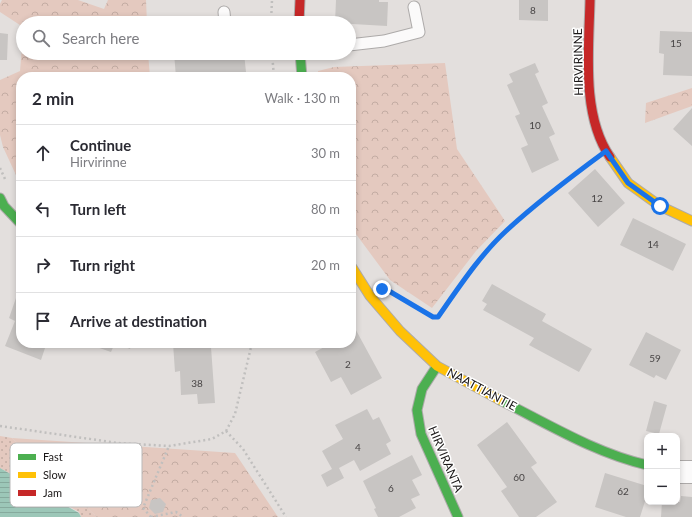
<!DOCTYPE html>
<html lang="en">
<head>
<meta charset="utf-8">
<style>
  body { margin:0; font-family:Lato,sans-serif; background:#f2f2f3; color:#2b2b33 }
  .controls { position:absolute; right:12px; bottom:12px; display:grid; overflow:hidden; border-radius:8px; box-shadow:0 2px 6px #0003 }
  .controls button { width:36px; height:36px; display:grid; place-items:center; padding:0; border:0; border-bottom:1px solid #e1e1e2; background:#fff; color:#2b2b33; font:20px sans-serif }
  .stop { position:absolute; width:12px; height:12px; margin:-9px; border:3px solid #1a73e8; border-radius:50%; background:#fff }
  .stop.end { background:#1a73e8; border-color:#fff; box-shadow:0 1px 4px #0008 }
  .list { margin:0; padding:0; list-style:none }
  h2 { display:flex; justify-content:space-between; align-items:center; height:52px; margin:0; padding:0 16px; font-size:17px }
  h2 small { font-size:13px; font-weight:400; color:#7c7c81 }
  .list li { display:grid; grid-template-columns:26px 1fr auto; gap:12px; align-items:center; box-sizing:border-box; height:56px; padding:0 16px; border-top:1px solid #e1e1e2 }
  .list b { display:block; font-size:15px; white-space:nowrap }
  .list p { margin:0; font-size:13px; white-space:nowrap; color:#7c7c81 }
  .list em { font-size:13px; font-style:normal; color:#7c7c81 }
  .icon { flex:none; width:22px; height:22px; fill:none; stroke:currentColor; stroke-width:2; stroke-linecap:round; stroke-linejoin:round }
  .map { position:relative; flex:none; width:692px; height:517px; overflow:hidden }
  .search { position:absolute; background:#fff; box-shadow:0 2px 6px #0003; left:16px; top:16px; width:340px; height:44px; display:flex; align-items:center; gap:10px; box-sizing:border-box; padding:0 14px; border-radius:22px; color:#7c7c81; font-size:15px }
  .panel { position:absolute; background:#fff; box-shadow:0 2px 6px #0003; left:16px; top:72px; width:340px; height:276px; border-radius:16px }
  .map>svg:first-child { display:block }
  .grass { fill:url(#grass-dots) }
  .forest { fill:url(#forest-crowns) }
  .water { fill:url(#water-rules) }
  .building { fill:#c8c5c3 }
  .lines { fill:none; stroke-linecap:round; stroke-linejoin:round }
  .lane-casing { stroke:#adaaa9; stroke-width:13 }
  .street-casing { stroke:#adaaa9; stroke-width:24 }
  .fast-casing { stroke:#adaaa9; stroke-width:11 }
  .slow-casing { stroke:#adaaa9; stroke-width:11 }
  .jam-casing { stroke:#adaaa9; stroke-width:11 }
  .path { stroke:#c0bfbe; stroke-width:2.5; stroke-dasharray:2 3; stroke-linecap:butt }
  .lane { stroke:#fbfafa; stroke-width:11 }
  .street { stroke:#fbfafa; stroke-width:22 }
  .fast { stroke:#4caf50; stroke-width:9 }
  .slow { stroke:#ffc107; stroke-width:9 }
  .jam { stroke:#c62828; stroke-width:9 }
  .route { stroke:#1a73e8; stroke-width:5 }
  .labels { text-anchor:middle; dominant-baseline:central; stroke-width:3; stroke-linejoin:round; paint-order:stroke }
  .number-label { font-size:10px; fill:#484545 }
  .street-label { font-size:12px; fill:#1a1717; stroke:#fff }
  .key { fill:#fff; stroke:#bab9b9; stroke-width:1 }
  .key-label { font-size:11px; fill:#1a1717 }
</style>
</head>
<body>
<div class="map">
<svg width="692" height="517" viewBox="0 0 692 517">
  <defs>
    <pattern id="grass-dots" width="8" height="8" patternUnits="userSpaceOnUse"><rect width="8" height="8" fill="#e4c9bf"/><path d="M2 2h.1M6 6h.1" fill="none" stroke="#c3aca3" stroke-width="1.8" stroke-linecap="round"/></pattern>
    <pattern id="forest-crowns" width="20" height="18" patternUnits="userSpaceOnUse"><rect width="20" height="18" fill="#e4c9bf"/><path d="M2 6a3 3 0 1 1 6 0M12 15a3 3 0 1 1 6 0" fill="none" stroke="#c3aca3"/></pattern>
    <pattern id="water-rules" width="6" height="5" patternUnits="userSpaceOnUse"><rect width="6" height="5" fill="#9cc7b8"/><path d="M0 2.5h6" fill="none" stroke="#86aa9d"/></pattern>
  </defs>
  <rect width="100%" height="100%" fill="#e3dfdd"/>
  <path class="grass" d="M0,436L12,438L97,517H81L79,512L0,468Z"/>
  <path class="forest" d="M2,0H78L104,9L108,0H146L147,23H23V27L0,12V4Z
    M23,35V53H148L150,77H21V175H16L3,147L0,135V80L20,71Z
    M445,63L457,149L505,221L476,251L432,308L390,280L353,230L351,222V77H318V71L334,67Z
    M692,88V106L645,123L646,103Z
    M12,438L235,453L278,517H97Z"/>
  <path class="water" d="M0,468L79,513L81,517H0Z"/>
  <path class="building" d="M336,0H379V2H388L387,26L335,23Z
    M519,0H548V21L519,20Z
    M660,31L692,32V76L663,75L664,54L659,53Z
    M0,33L8,34L7,60H0Z
    M174,53H204L205,57L244,53L246,72L212,76V77H176Z
    M535,63L539,72L535,74L548,103L542,106L555,134L549,137L559,160L532,173L521,148L528,145L515,116L520,114L507,85L513,82L509,74Z
    M692,108V146L673,129Z
    M595,169L625,203L598,227L568,193Z
    M633,218L686,244L673,271L620,245Z
    M492,284L546,314L542,321L592,349L579,372L529,345L534,338L483,310L487,304L482,301Z
    M16,298L21,299V343H44L43,344L46,345L41,360L5,346L15,321L9,318Z
    M351,321L382,378L351,395L341,377L331,382L315,352L328,345L327,343H351Z
    M646,332L681,350L666,380L656,375L654,378L629,365Z
    M85,343H132L130,349L115,343L111,352Z
    M173,343H223V346L211,347L215,403L198,404L197,394L181,395L180,371L175,372Z
    M654,401L667,405L659,434L646,431Z
    M367,409L373,420L379,417L391,441L386,444L391,454L360,471L354,460L339,468L344,478L327,487L321,475L332,469L322,451L343,439L335,425Z
    M507,422L537,463L531,467L557,502L536,517H519L501,491L507,487L477,445Z
    M412,455L422,475L412,480L420,495L411,499L416,508L399,517H378L374,509L376,508L363,481Z
    M605,473L647,486V495L640,517H626L595,507Z
    M681,496L692,497V517H661L662,502H680Z
    M160,498L166,504L163,512L155,514L149,508L151,500Z"/>
  <g class="lines">
    <defs>
      <path id="lane" d="M224,12L225,23
        M349,45L384,41L419,32L414,7"/>
      <path id="street" d="M677,472H692"/>
      <path id="fast" d="M300,53L302,77
        M0,198L4,206L21,224
        M437,366L422,389L417,410L421,434L458,517
        M500,400C548,424 595,453 647,465"/>
      <path id="slow" d="M610,157L628,183L660,206L692,221
        M351,266L370,296L400,331L437,366L500,400"/>
      <path id="jam" d="M590,0C589,49 581,115 610,157
        M299,23L300,0"/>
    </defs>
    <use href="#lane" class="lane-casing"/>
    <use href="#street" class="street-casing"/>
    <use href="#fast" class="fast-casing"/>
    <use href="#slow" class="slow-casing"/>
    <use href="#jam" class="jam-casing"/>
    <path class="path" d="M271,23L272,0
      M272,53L274,77
      M0,168L5,179
      M402,299L433,317H438L484,255L505,231L553,191L590,163
      M0,426L118,443L169,446L212,439L226,431L235,414L252,343
      M226,431L243,449L286,517
      M151,517L143,508L169,446
      M151,517L176,512L183,517"/>
    <use href="#lane" class="lane"/>
    <use href="#street" class="street"/>
    <use href="#fast" class="fast"/>
    <use href="#slow" class="slow"/>
    <use href="#jam" class="jam"/>
  </g>
  <g class="lines">
    <path class="route" d="M382,289L389,291L433,317H438C459,287 480,255 506,231C537,202 572,176 606,151L628,183L660,206"/>
  </g>
  <g class="labels">
    <g class="number-label">
      <text x="533" y="10">8</text>
      <text x="676" y="43">15</text>
      <text x="535" y="125">10</text>
      <text x="597" y="198">12</text>
      <text x="653" y="244">14</text>
      <text x="655" y="358">59</text>
      <text x="348" y="364">2</text>
      <text x="197" y="383">38</text>
      <text x="358" y="447">4</text>
      <text x="519" y="477">60</text>
      <text x="391" y="488">6</text>
      <text x="623" y="491">62</text>
    </g>
    <g class="street-label">
      <text transform="translate(578 62) rotate(-91)">HIRVIRINNE</text>
      <text transform="translate(482 389) rotate(28)">NAATTIANTIE</text>
      <text transform="translate(446 459) rotate(67)">HIRVIRANTA</text>
    </g>
  </g>
  <rect x="10" y="443" width="132" height="64" rx="6" class="key"/>
  <rect x="18" y="454" width="18" height="6" fill="#4caf50"/>
  <rect x="18" y="472" width="18" height="6" fill="#ffc107"/>
  <rect x="18" y="490" width="18" height="6" fill="#c62828"/>
  <g class="key-label">
    <text x="43" y="461">Fast</text>
    <text x="43" y="479">Slow</text>
    <text x="43" y="497">Jam</text>
  </g>
</svg>
<div class="controls">
<button>+</button>
<button>−</button>
</div>
<div class="stop" style="left:660px;top:206px"></div>
<div class="stop end" style="left:382px;top:289px"></div>
<div class="search"><svg class="icon" aria-label="search" viewBox="0 0 24 24"><circle cx="10" cy="10" r="6"/><path d="M15 15l6 6"/></svg>Search here</div>
<section class="panel">
<h2>2 min<small>Walk · 130 m</small></h2>
<ul class="list">
<li><svg class="icon" aria-label="ahead" viewBox="0 0 24 24"><path d="M12 20V5M6 11l6-6 6 6"/></svg><div><b>Continue</b><p>Hirvirinne</p></div><em>30 m</em></li>
<li><svg class="icon" aria-label="left" viewBox="0 0 24 24"><path d="M17 20v-9H6M10 6l-5 5 5 5"/></svg><div><b>Turn left</b></div><em>80 m</em></li>
<li><svg class="icon" aria-label="right" viewBox="0 0 24 24"><path d="M7 20v-9h11M14 6l5 5-5 5"/></svg><div><b>Turn right</b></div><em>20 m</em></li>
<li><svg class="icon" aria-label="arrive" viewBox="0 0 24 24"><path d="M6 21V4h12l-3 4 3 4H6"/></svg><div><b>Arrive at destination</b></div></li>
</ul>
</section>
</div>
</body>
</html>
